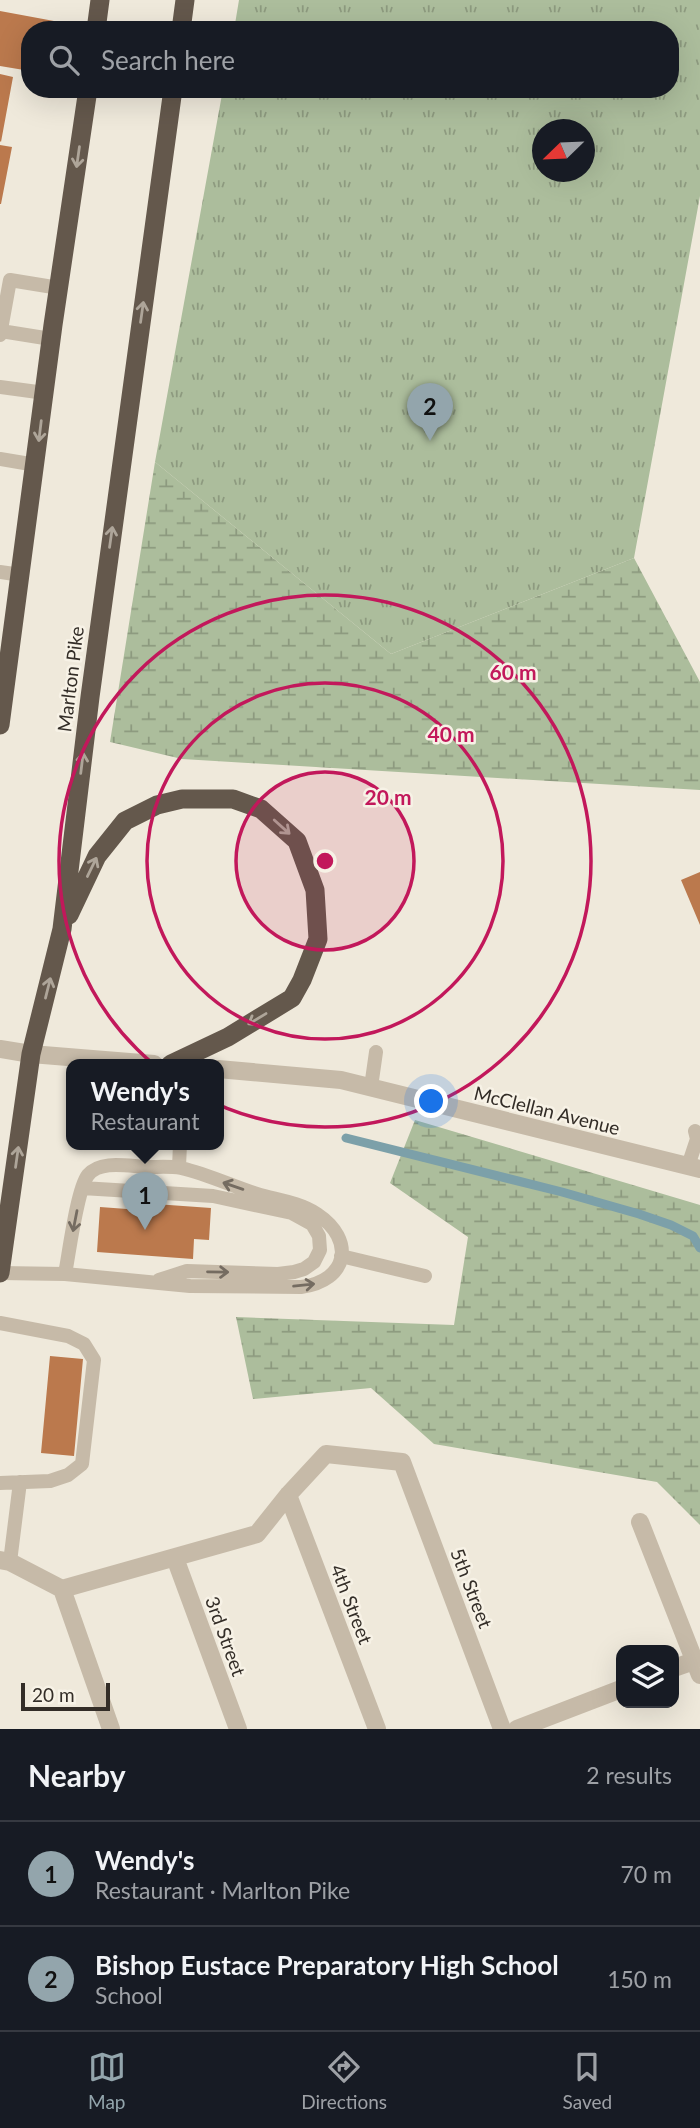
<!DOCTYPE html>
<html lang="en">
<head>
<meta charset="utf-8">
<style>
  body { margin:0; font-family:Lato,sans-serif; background:#20242c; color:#f1f3f6 }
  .controls { position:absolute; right:21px; bottom:21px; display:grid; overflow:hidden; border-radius:14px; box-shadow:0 7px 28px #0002 }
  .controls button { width:63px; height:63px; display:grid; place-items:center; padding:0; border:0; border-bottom:2px solid #363941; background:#171b24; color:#f1f3f6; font:35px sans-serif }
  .compass { position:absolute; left:532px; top:119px; width:63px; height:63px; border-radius:50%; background:#171b24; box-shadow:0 7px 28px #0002; rotate:247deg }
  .scale { position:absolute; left:21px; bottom:18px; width:89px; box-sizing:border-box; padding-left:7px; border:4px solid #332d27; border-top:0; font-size:19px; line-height:24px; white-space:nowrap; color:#332d27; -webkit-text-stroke:5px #f7f2e6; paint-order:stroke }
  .you { position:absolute; left:432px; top:1102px; width:24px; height:24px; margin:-18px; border:5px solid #fff; border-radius:50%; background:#1a73e8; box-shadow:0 0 0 10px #1a73e833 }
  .badge { display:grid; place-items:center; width:46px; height:46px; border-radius:50%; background:#93a5ac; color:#111; font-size:23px; font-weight:700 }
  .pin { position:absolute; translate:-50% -58px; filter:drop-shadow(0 2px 4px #0008) }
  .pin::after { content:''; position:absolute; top:37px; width:24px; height:21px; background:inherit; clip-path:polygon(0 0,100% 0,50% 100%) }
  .popup { position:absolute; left:66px; top:1059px; width:158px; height:91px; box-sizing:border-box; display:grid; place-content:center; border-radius:14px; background:#171b24; filter:drop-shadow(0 2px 5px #0005); font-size:23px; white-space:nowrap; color:#9ea1a6 }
  .popup b { font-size:26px; color:#f1f3f6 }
  .popup::after { content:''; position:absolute; left:50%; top:100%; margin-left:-14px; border:14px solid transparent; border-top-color:#171b24 }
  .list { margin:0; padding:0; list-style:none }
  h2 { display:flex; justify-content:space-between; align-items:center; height:91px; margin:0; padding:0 28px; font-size:30px }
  h2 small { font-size:23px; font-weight:400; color:#9ea1a6 }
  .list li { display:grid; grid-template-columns:46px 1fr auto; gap:21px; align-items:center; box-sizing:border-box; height:105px; padding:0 28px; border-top:2px solid #363941 }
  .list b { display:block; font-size:26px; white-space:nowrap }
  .list p { margin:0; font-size:23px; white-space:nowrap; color:#9ea1a6 }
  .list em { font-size:23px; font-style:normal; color:#9ea1a6 }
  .icon { flex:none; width:38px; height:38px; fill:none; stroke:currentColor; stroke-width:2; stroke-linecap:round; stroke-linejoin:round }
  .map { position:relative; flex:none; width:700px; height:1729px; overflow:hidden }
  .search { position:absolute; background:#171b24; box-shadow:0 7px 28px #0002; left:21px; right:21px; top:21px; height:77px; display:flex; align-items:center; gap:18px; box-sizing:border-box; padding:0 24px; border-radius:28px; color:#9ea1a6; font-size:26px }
  .sheet { height:301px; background:#171b24 }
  nav { display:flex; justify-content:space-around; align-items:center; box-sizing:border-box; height:98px; border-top:2px solid #363941; background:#171b24; font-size:19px; color:#9ea1a6 }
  nav a { display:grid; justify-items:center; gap:4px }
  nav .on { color:#93a5ac }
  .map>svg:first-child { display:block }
  .wetland { fill:url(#wetland-marsh) }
  .park { fill:url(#park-tufts); fill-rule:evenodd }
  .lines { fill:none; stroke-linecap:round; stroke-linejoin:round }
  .stream { stroke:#7ca0a9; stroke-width:9 }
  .building { fill:#bb794d }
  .service { stroke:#c6baa8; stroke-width:14 }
  .minor { stroke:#c6baa8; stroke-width:18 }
  .tertiary { stroke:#c6baa8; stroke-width:18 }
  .trunk { stroke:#64584c; stroke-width:19 }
  .oneway { stroke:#aea599 }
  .oneway2 { stroke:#756c61 }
  .ring { fill:none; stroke:#c2185b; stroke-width:3.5 }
  .labels { text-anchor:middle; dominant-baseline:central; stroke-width:5; stroke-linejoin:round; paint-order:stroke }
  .street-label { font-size:19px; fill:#332d27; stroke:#f7f2e6 }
  .centre { fill:#c2185b; stroke:#f7f2e6; stroke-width:3.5 }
  .ring-label { font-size:21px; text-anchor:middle; font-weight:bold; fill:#c2185b; stroke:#f7f2e6; stroke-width:5; stroke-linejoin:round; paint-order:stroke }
</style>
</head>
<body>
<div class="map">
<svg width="700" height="1729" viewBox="0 0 700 1729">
  <defs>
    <pattern id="wetland-marsh" width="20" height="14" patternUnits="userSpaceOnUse" patternTransform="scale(1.75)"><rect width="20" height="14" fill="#acbd9c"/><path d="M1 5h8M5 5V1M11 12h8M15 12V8" fill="none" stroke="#8d9a7f"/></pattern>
    <pattern id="park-tufts" width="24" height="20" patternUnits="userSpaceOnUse" patternTransform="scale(1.75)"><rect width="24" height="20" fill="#acbd9c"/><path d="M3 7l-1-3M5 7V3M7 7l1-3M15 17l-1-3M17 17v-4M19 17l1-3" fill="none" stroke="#8d9a7f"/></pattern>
  </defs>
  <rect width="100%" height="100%" fill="#efe9db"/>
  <path class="wetland" d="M155,462L391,654L634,558L700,682V790L182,759L110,742Z
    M415,1120L700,1205V1525L657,1482L434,1444L371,1388L253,1399L236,1317L454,1325L468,1237L390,1183Z"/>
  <path class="park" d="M239,0H700V196L634,558L391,654L155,462L223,89H670V30H234ZM542,130H584V172H542Z"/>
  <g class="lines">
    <path class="stream" d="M346,1138L562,1192L639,1214L671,1225L693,1236L700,1248"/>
  </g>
  <path class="building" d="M0,11L54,21L52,30H30V71L0,66Z
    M0,74L13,77L1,142L0,141Z
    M0,145L12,147L1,204H0Z
    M700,872V925L681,880Z
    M127,1202L211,1208L209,1240L194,1239L193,1259L97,1252L100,1207L127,1209Z
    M50,1356L83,1359L74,1456L41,1453Z"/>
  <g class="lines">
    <path class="service" d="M1,331L51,339
      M0,335L10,280L59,288
      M0,387L45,393
      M0,459L36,465
      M0,572L21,575
      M371,1087L376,1052
      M688,1166L697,1139L695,1131
      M179,1167L180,1144
      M82,1188L213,1196L292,1213L312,1224L319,1236L320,1250L314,1262L304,1269L294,1272L278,1274L187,1271L159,1280
      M341,1256L425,1276
      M0,1273L65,1274L190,1286L301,1287C348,1281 356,1240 317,1214C299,1202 277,1200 257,1194C232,1186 207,1174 181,1168C171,1166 159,1167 149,1167C131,1167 101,1159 88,1175C77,1189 69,1254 65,1274
      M0,1323L68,1336L84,1344L94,1360L82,1464L68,1475L50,1481L0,1483
      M10,1562L20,1482"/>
    <path class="minor" d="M288,1495L377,1729
      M640,1522L700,1675
      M175,1558L238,1729
      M0,1560L10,1562L62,1589L257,1534L288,1495L326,1454L402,1462L502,1729
      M62,1589L111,1729
      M674,1668L694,1661
      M517,1729L621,1689"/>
    <path class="tertiary" d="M0,1049L31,1054L154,1064
      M218,1069L341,1080L700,1169"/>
    <path class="trunk" d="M96,30L100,0
      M181,30L185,0
      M0,725L53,325L88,89
      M69,915L97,856L125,821L157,805L182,799H233L261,809L297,841L315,890L318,939L302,980L292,998L228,1037L171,1064
      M0,1273L31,1054L62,929L90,697L173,89"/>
  </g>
  <defs><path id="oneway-shaft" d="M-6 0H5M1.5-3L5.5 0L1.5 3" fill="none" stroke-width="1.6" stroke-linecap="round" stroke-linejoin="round" transform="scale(1.75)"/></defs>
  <g class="oneway">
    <use href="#oneway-shaft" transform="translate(78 157) rotate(98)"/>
    <use href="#oneway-shaft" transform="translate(142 312) rotate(-82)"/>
    <use href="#oneway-shaft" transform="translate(40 431) rotate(97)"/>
    <use href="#oneway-shaft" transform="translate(111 537) rotate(-82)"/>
    <use href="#oneway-shaft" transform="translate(82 763) rotate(-83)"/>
    <use href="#oneway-shaft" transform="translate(282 827) rotate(42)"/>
    <use href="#oneway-shaft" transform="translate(92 867) rotate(-64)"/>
    <use href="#oneway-shaft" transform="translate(48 988) rotate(-76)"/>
    <use href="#oneway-shaft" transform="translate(257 1019) rotate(149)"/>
    <use href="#oneway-shaft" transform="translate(17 1157) rotate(-82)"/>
  </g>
  <g class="oneway2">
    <use href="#oneway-shaft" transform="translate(233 1186) rotate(-161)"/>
    <use href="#oneway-shaft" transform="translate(75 1221) rotate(101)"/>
    <use href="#oneway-shaft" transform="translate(218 1272) rotate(1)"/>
    <use href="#oneway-shaft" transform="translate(304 1285) rotate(-6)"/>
  </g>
  <circle cx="325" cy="861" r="89" fill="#c2185b" fill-opacity=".12"/>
  <g class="ring">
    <circle cx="325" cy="861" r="89"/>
    <circle cx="325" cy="861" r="178"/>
    <circle cx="325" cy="861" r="266"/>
  </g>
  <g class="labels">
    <g class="street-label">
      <text transform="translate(70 679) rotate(-83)">Marlton Pike</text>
      <text transform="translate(547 1110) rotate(14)">McClellan Avenue</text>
      <text transform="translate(472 1588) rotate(69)">5th Street</text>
      <text transform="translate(352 1604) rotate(69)">4th Street</text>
      <text transform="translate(226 1636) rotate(70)">3rd Street</text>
    </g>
  </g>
  <circle cx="325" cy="861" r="10" class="centre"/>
  <g class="ring-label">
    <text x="513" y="680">60 m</text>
    <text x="451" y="742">40 m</text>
    <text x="388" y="805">20 m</text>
  </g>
</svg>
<div class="controls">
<button><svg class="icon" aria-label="layers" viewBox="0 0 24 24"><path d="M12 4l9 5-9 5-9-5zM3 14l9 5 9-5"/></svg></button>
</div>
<svg class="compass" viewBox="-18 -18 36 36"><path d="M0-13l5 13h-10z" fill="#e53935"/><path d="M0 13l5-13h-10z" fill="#9ea1a6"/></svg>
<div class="scale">20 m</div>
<div class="you"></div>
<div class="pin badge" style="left:145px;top:1230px">1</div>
<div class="popup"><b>Wendy's</b>Restaurant</div>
<div class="pin badge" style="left:430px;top:441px">2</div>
<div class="search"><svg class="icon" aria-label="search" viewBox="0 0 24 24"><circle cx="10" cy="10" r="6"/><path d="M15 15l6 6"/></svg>Search here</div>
</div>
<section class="sheet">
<h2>Nearby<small>2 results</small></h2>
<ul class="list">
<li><span class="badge">1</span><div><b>Wendy's</b><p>Restaurant · Marlton Pike</p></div><em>70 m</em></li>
<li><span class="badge">2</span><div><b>Bishop Eustace Preparatory High School</b><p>School</p></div><em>150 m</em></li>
</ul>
</section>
<nav>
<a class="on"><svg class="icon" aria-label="map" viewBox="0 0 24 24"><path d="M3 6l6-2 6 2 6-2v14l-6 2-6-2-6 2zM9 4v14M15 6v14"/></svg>Map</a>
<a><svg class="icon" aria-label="directions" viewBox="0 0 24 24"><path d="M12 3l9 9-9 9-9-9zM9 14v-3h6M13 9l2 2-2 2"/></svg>Directions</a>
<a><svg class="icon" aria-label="saved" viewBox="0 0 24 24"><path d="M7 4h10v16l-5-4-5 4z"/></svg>Saved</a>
</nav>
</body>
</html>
